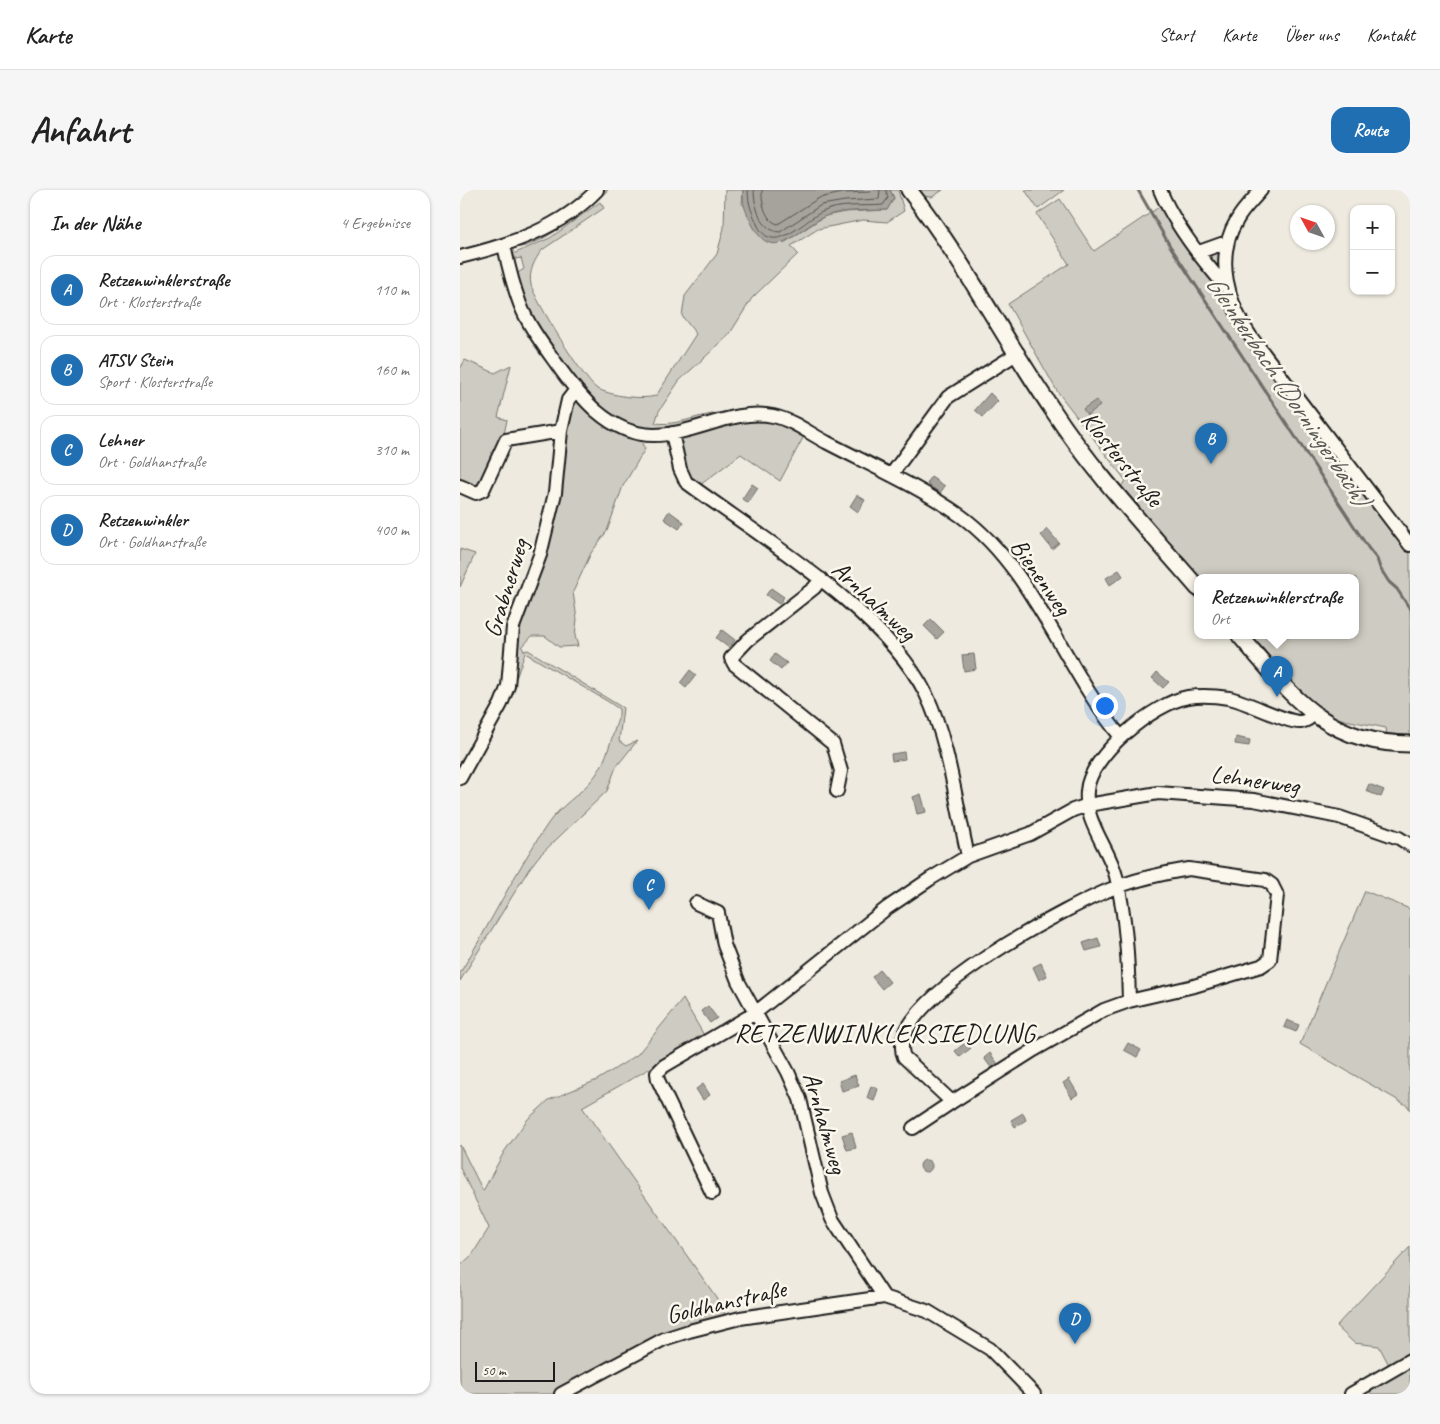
<!DOCTYPE html>
<html lang="de">
<head>
<meta charset="utf-8">
<style>
  body { margin:0; font-family:Caveat,sans-serif; background:#f6f6f6; color:#222 }
  .controls { position:absolute; right:15px; top:15px; display:grid; overflow:hidden; border-radius:10px; box-shadow:0 1px 4px #0004 }
  .controls button { width:45px; height:45px; display:grid; place-items:center; padding:0; border:0; border-bottom:1px solid #e0e0e0; background:#fff; color:#222; font:25px sans-serif }
  .compass { position:absolute; left:830px; top:15px; width:45px; height:45px; border-radius:50%; background:#fff; box-shadow:0 1px 4px #0004; rotate:310deg }
  .scale { position:absolute; left:15px; bottom:12px; width:80px; box-sizing:border-box; padding-left:5px; border:2px solid #1c1c1c; border-top:0; font-size:14px; line-height:18px; white-space:nowrap; color:#1c1c1c; -webkit-text-stroke:4px #fbf7ec; paint-order:stroke }
  .you { position:absolute; left:644px; top:515px; width:18px; height:18px; margin:-12px; border:4px solid #fff; border-radius:50%; background:#1a73e8; box-shadow:0 0 0 8px #1a73e833 }
  .badge { display:grid; place-items:center; width:32px; height:32px; border-radius:50%; background:#1f6fb2; color:#fff; font-size:16px; font-weight:700 }
  .pin { position:absolute; translate:-50% -41px; filter:drop-shadow(0 1px 2px #0008) }
  .pin::after { content:''; position:absolute; top:26px; width:18px; height:15px; background:inherit; clip-path:polygon(0 0,100% 0,50% 100%) }
  .popup { position:absolute; left:734px; top:384px; width:165px; height:65px; box-sizing:border-box; display:grid; place-content:center; border-radius:10px; background:#fff; filter:drop-shadow(0 1px 4px #0005); font-size:16px; white-space:nowrap; color:#767676 }
  .popup b { font-size:19px; color:#222 }
  .popup::after { content:''; position:absolute; left:50%; top:100%; margin-left:-10px; border:10px solid transparent; border-top-color:#fff }
  .list { margin:0; padding:0; list-style:none }
  h2 { display:flex; justify-content:space-between; align-items:center; height:65px; margin:0; padding:0 20px; font-size:21px }
  h2 small { font-size:16px; font-weight:400; color:#767676 }
  .list li { display:grid; grid-template-columns:32px 1fr auto; gap:15px; align-items:center; box-sizing:border-box; height:70px; margin:0 10px 10px; padding:0 10px; border:1px solid #e0e0e0; border-radius:15px }
  .list b { display:block; font-size:19px; white-space:nowrap }
  .list p { margin:0; font-size:16px; white-space:nowrap; color:#767676 }
  .list em { font-size:16px; font-style:normal; color:#767676 }
  .map { position:relative; flex:none; width:950px; height:1204px; overflow:hidden; border-radius:15px }
  header { display:flex; align-items:center; gap:30px; box-sizing:border-box; height:70px; padding:0 25px; background:#fff; border-bottom:1px solid #e0e0e0 }
  header strong { font-size:24px }
  nav { display:flex; gap:28px; margin-inline-start:auto; font-size:18px }
  .intro { display:flex; align-items:center; justify-content:space-between; box-sizing:border-box; height:120px; padding:0 30px }
  h1 { margin:0; font-size:35px }
  .button { padding:12px 22px; border-radius:15px; background:#1f6fb2; color:#fff; font-size:18px; font-weight:700 }
  main { display:flex; gap:30px; padding:0 30px }
  aside { flex:1; background:#fff; border-radius:15px; box-shadow:0 1px 4px #0004 }
  .map>svg:first-child { display:block }
  .green { fill:#ceccc2; stroke:#75746f }
  .water { fill:#a6a39d; stroke:#6f6d69 }
  .lines { fill:none; stroke-linecap:round; stroke-linejoin:round }
  .shore { stroke:#535250; stroke-width:1 }
  .stream { stroke:#6f6d69; stroke-width:3 }
  .minor-casing { stroke:#1c1c1c; stroke-width:16 }
  .tertiary-casing { stroke:#1c1c1c; stroke-width:19 }
  .minor { stroke:#fbf7ec; stroke-width:12 }
  .tertiary { stroke:#fbf7ec; stroke-width:15 }
  .labels { text-anchor:middle; dominant-baseline:central; stroke-width:5; stroke-linejoin:round; paint-order:stroke }
  .street-label { font-size:25px; fill:#1c1c1c; stroke:#fbf7ec }
  .water-label { font-size:26px; font-style:italic; fill:#5a5956; stroke:#fbf7ec }
  .neighbourhood-label { font-size:26px; letter-spacing:1px; fill:#1c1c1c; stroke:#fbf7ec }
</style>
</head>
<body>
<header>
<strong>Karte</strong>
<nav><a>Start</a><a>Karte</a><a>Über uns</a><a>Kontakt</a></nav>
</header>
<div class="intro"><h1>Anfahrt</h1><a class="button">Route</a></div>
<main>
<aside>
<h2>In der Nähe<small>4 Ergebnisse</small></h2>
<ul class="list">
<li><span class="badge">A</span><div><b>Retzenwinklerstraße</b><p>Ort · Klosterstraße</p></div><em>110 m</em></li>
<li><span class="badge">B</span><div><b>ATSV Stein</b><p>Sport · Klosterstraße</p></div><em>160 m</em></li>
<li><span class="badge">C</span><div><b>Lehner</b><p>Ort · Goldhanstraße</p></div><em>310 m</em></li>
<li><span class="badge">D</span><div><b>Retzenwinkler</b><p>Ort · Goldhanstraße</p></div><em>400 m</em></li>
</ul>
</aside>
<div class="map">
<svg width="950" height="1204" viewBox="0 0 950 1204">
  <rect width="100%" height="100%" fill="#eeeadf"/>
  <filter id="ink" filterUnits="userSpaceOnUse"><feTurbulence type="fractalNoise" baseFrequency=".02" numOctaves="2"/><feDisplacementMap in="SourceGraphic" scale="10" xChannelSelector="R" yChannelSelector="G"/><feConvolveMatrix kernelMatrix="1 2 1 2 8 2 1 2 1" color-interpolation-filters="sRGB"/></filter>
  <g filter="url(#ink)">
    <path class="green" d="M143,0H148C131,15 78,60 56,57L130,12Z
      M265,0H283L282,14L324,53L365,26L385,22L427,20L434,8L430,0H438L444,21L427,32L403,30L358,39L331,56L338,64L292,108L269,145L219,191L199,221L195,233C211,235 223,231 238,227C264,221 289,217 316,221L319,225L187,241L158,230L124,205L71,127L56,84L64,79L61,68L56,69L53,64L90,48L140,12L144,18L82,60C75,69 68,82 71,95C75,110 124,190 136,198C151,206 180,210 196,206L236,144L222,126L225,106L257,64L264,38Z
      M459,0H483L472,7L463,6Z
      M565,0H604L578,19Z
      M600,9L634,61L702,15L761,100L772,128L804,177L824,197L903,300C914,324 934,341 950,362V548L927,545L926,538C909,534 890,532 873,527C847,519 809,467 791,446H896V388H740L659,298L666,291L597,201L548,114L609,74L577,24Z
      M760,61L762,85L750,70L751,65Z
      M5,170L35,183L51,175L38,227L47,230L44,244L22,293L13,295L0,291V179Z
      M113,212H118L136,226L179,248L185,259L163,296L147,341L131,363L113,402L117,429L115,446L118,456L99,457L85,446H72L62,457L64,461L68,460L163,518L159,551L166,556L177,551L156,577L147,601L79,666L69,679L0,791V783C30,734 55,682 87,635C100,615 121,605 135,586C147,571 152,545 159,526V519L147,511L65,463L53,497V463L103,260Z
      M296,227L320,234L344,246L320,291L281,264L240,295L227,286L221,260L223,247Z
      M0,359L15,364L0,397Z
      M905,701L950,719V920L948,916L840,854Z
      M223,809L245,847L122,917L256,1107L270,1134L221,1147L112,1204H0V1076L12,1065L29,1038L0,978V955L23,1001L44,962L67,930L89,910L137,890L177,865Z
      M950,1057V1165L929,1175L919,1156L894,1153L876,1136Z
      M950,1175V1204H911L907,1198Z"/>
    <path class="water" d="M283,0H430L434,8L427,20C407,21 384,19 366,26C341,35 314,77 293,36C286,22 282,15 283,0Z
      M530,203L538,211L523,227L515,220Z
      M636,210L640,216L627,225L623,219Z
      M471,287L485,296L480,303L467,294Z
      M292,294L298,298L288,313L282,309Z
      M397,305L405,310L398,322L390,316Z
      M209,321L224,332L219,339L204,329Z
      M587,339L599,353L592,359L581,345Z
      M659,380L663,386L650,395L646,388Z
      M311,398L324,407L319,414L306,405Z
      M471,429L484,442L477,449L464,436Z
      M262,440L275,450L269,458L256,448Z
      M315,464L327,473L321,480L310,471Z
      M514,464L516,479L504,481L502,465Z
      M230,480L236,485L226,498L220,493Z
      M697,482L709,492L703,498L692,488Z
      M776,547L790,550L789,556L775,554Z
      M444,562L445,569L432,571L431,564Z
      M909,594L924,600L921,607L906,601Z
      M461,604L466,622L457,624L453,607Z
      M638,748L641,757L626,761L623,753Z
      M581,773L587,786L579,790L573,777Z
      M420,780L430,792L422,799L412,787Z
      M248,816L257,828L250,833L241,821Z
      M827,830L839,835L836,842L824,837Z
      M506,852L511,858L500,867L495,861Z
      M668,853L681,860L677,867L664,860Z
      M530,863L538,874L532,879L524,868Z
      M395,885L399,896L382,901L379,891Z
      M609,889L618,904L612,908L603,893Z
      M243,894L250,905L243,910L236,899Z
      M411,896L418,899L414,911L407,908Z
      M563,923L566,930L555,937L551,930Z
      M392,942L396,958L387,960L382,945Z
      M460 976a6 6 0 1 1 12 0a6 6 0 1 1-12 0Z"/>
    <g class="lines">
      <path class="shore" d="M288,0C288,15 292,22 298,36C314,67 344,30 362,22C380,13 404,17 423,15L428,8L426,0
        M294,0C294,16 301,41 320,42L361,15L385,11L419,9L420,0
        M302,0C301,11 305,31 318,34L359,8L382,3L410,2L412,0"/>
      <path class="stream" d="M678,0L710,56L909,359L917,369L920,378L929,392L937,399L950,419"/>
      <defs>
        <path id="minor" d="M700,0C715,36 742,70 767,98
          M801,0C793,10 783,19 777,30C754,67 768,115 791,147L950,355
          M44,55C48,75 53,95 60,114C68,135 83,155 96,173C119,206 149,245 194,245C234,245 273,218 313,226C333,230 350,244 368,253C412,276 460,297 501,326C574,379 604,479 661,547
          M739,62L767,52
          M0,67C49,55 101,38 137,0
          M212,243L220,279L226,292C300,347 425,421 466,504C489,552 496,614 508,666
          M431,285L488,207L558,163
          M0,296L16,303L23,300L46,250L101,241
          M361,389L354,398L288,450L271,468L274,474L373,554L381,581L377,601
          M0,588L41,514L48,496L53,437L80,365L95,303L101,241L108,210L115,201
          M729,679L805,690L812,695L817,705L810,770L801,776L734,796L669,811L644,820L574,860L492,912L444,867C420,813 617,711 659,696C682,688 705,683 729,679Z
          M236,713L258,723L264,755L278,791L328,882L340,909L362,1003L372,1029L424,1107
          M669,811C668,769 666,727 656,686C649,658 624,632 627,601C629,566 694,513 728,507C741,505 756,506 769,508C789,512 826,533 841,532C846,531 850,529 853,524
          M453,938L492,912
          M252,1003L198,890L197,883L204,876L295,823L427,718L470,689L508,666L570,644L613,620L628,615L698,603L794,610L879,627L939,648L950,655
          M101,1204L204,1149L229,1141L280,1128L424,1107L467,1121L530,1159L574,1204
          M891,1204L950,1170"/>
        <path id="tertiary" d="M449,0C503,69 543,147 592,219C634,283 688,340 738,398
          M780,446C831,504 864,554 950,554"/>
      </defs>
      <use href="#minor" class="minor-casing"/>
      <use href="#tertiary" class="tertiary-casing"/>
      <use href="#minor" class="minor"/>
      <use href="#tertiary" class="tertiary"/>
    </g>
  </g>
  <g class="labels">
    <g class="street-label">
      <text transform="translate(662 269) rotate(51)">Klosterstraße</text>
      <text transform="translate(581 387) rotate(55)">Bienenweg</text>
      <text transform="translate(46 398) rotate(-73)">Grabnerweg</text>
      <text transform="translate(414 411) rotate(43)">Arnhalmweg</text>
      <text transform="translate(795 590) rotate(8)">Lehnerweg</text>
      <text transform="translate(365 933) rotate(74)">Arnhalmweg</text>
      <text transform="translate(266 1112) rotate(-13)">Goldhanstraße</text>
    </g>
    <g class="water-label">
      <text transform="translate(828 200) rotate(56)">Gleinkerbach (Dorningerbach)</text>
    </g>
    <g class="neighbourhood-label">
      <text x="425" y="843">RETZENWINKLERSIEDLUNG</text>
    </g>
  </g>
</svg>
<div class="controls">
<button>+</button>
<button>−</button>
</div>
<svg class="compass" viewBox="-18 -18 36 36"><path d="M0-13l5 13h-10z" fill="#e53935"/><path d="M0 13l5-13h-10z" fill="#767676"/></svg>
<div class="scale">50 m</div>
<div class="you"></div>
<div class="pin badge" style="left:817px;top:507px">A</div>
<div class="popup"><b>Retzenwinklerstraße</b>Ort</div>
<div class="pin badge" style="left:751px;top:274px">B</div>
<div class="pin badge" style="left:189px;top:720px">C</div>
<div class="pin badge" style="left:615px;top:1154px">D</div>
</div>
</main>
</body>
</html>
